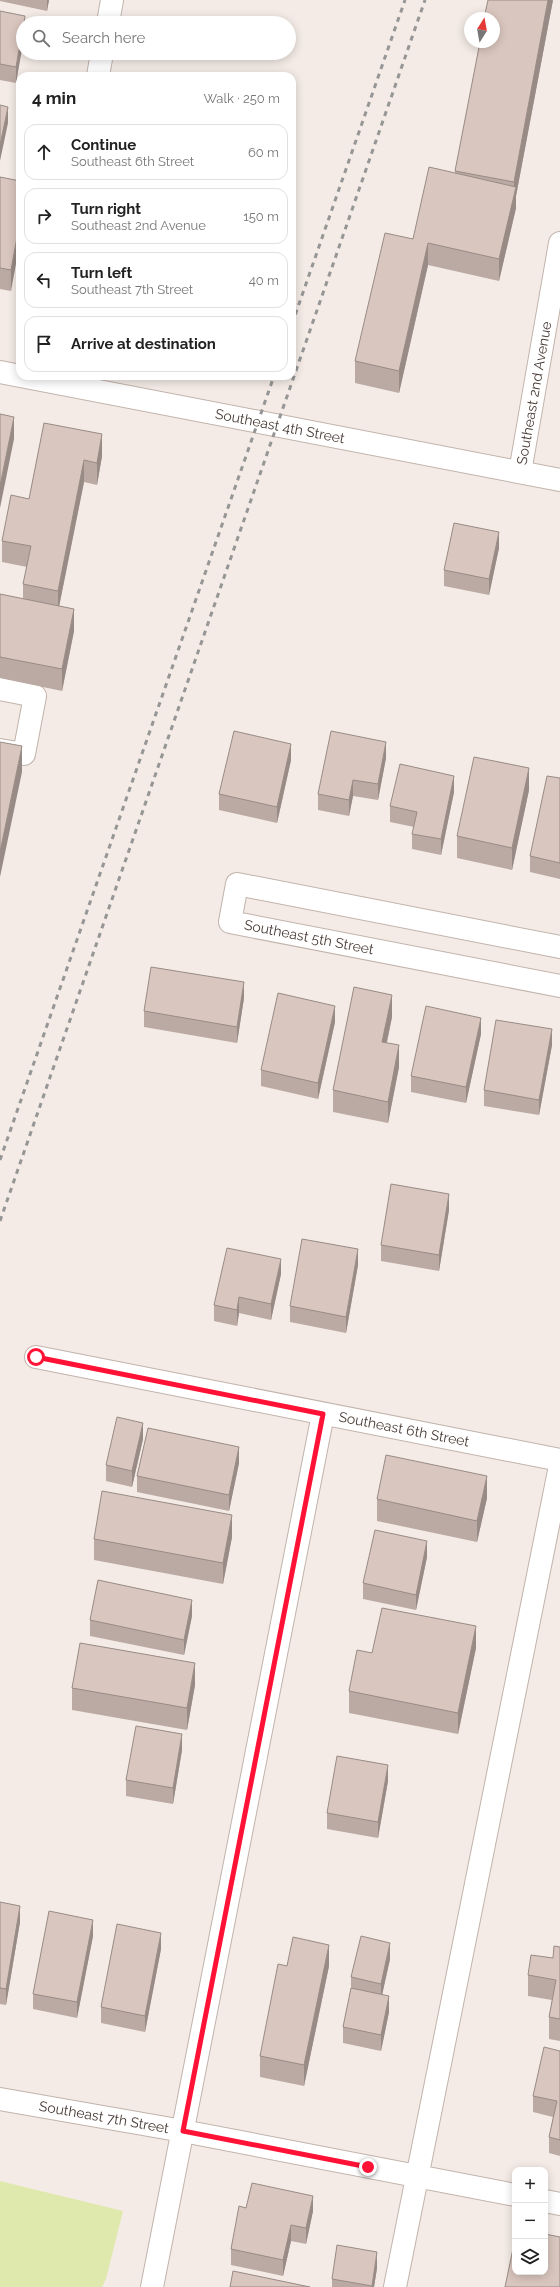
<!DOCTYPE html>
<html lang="en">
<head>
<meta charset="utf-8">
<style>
  body { margin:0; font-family:Raleway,sans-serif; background:#f6f6f6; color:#222 }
  .controls { position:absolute; right:12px; bottom:12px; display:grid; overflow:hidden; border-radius:8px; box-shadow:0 2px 10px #0003 }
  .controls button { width:36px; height:36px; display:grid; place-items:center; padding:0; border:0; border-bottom:1px solid #e0e0e0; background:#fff; color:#222; font:20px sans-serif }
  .compass { position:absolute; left:464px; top:12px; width:36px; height:36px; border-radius:50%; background:#fff; box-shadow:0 2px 10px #0003; rotate:11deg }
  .stop { position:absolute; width:12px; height:12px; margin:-9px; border:3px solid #ff1235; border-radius:50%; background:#fff }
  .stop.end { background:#ff1235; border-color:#fff; box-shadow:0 1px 4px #0008 }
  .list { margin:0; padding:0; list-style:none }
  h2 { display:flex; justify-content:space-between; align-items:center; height:52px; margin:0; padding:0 16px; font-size:17px }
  h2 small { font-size:13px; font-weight:400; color:#767676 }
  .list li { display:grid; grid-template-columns:26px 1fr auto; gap:12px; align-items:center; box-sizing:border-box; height:56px; margin:0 8px 8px; padding:0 8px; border:1px solid #e0e0e0; border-radius:12px }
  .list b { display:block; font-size:15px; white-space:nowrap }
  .list p { margin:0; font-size:13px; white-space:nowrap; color:#767676 }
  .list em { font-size:13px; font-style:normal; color:#767676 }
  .icon { flex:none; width:22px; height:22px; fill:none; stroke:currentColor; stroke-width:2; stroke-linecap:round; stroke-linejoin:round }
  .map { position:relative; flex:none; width:560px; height:2287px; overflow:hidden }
  .search { position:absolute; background:#fff; box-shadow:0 2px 10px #0003; left:16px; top:16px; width:280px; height:44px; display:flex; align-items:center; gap:10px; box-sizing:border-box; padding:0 14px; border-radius:22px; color:#767676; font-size:15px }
  .panel { position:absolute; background:#fff; box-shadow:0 2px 10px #0003; left:16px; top:72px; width:280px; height:308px; border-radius:12px }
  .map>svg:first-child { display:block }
  .green { fill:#e0e9ad }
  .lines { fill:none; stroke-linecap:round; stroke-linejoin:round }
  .minor-casing { stroke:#c2b3ab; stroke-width:24 }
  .minor { stroke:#fff; stroke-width:22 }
  .rail { stroke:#969696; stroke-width:3; stroke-dasharray:5 5; stroke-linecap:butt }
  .wall { fill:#bbaaa3 }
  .shaded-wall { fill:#988b85 }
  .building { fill:#d9c6be; stroke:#988b85 }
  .route { stroke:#ff1235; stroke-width:5 }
  .labels { text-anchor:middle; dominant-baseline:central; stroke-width:3; stroke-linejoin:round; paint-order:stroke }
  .street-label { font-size:14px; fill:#473a35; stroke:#fff }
</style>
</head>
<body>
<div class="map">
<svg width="560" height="2287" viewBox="0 0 560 2287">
  <rect width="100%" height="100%" fill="#f4ebe6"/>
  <path class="green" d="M0,2181L123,2211L106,2279L102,2287H0Z"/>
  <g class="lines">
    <defs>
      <path id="minor" d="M108,23L112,0
        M98,76L102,53
        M0,372L560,480
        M520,472L560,243
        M0,689L35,696L24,754L0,750
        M560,947L237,884L230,922L560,986
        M36,1357L560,1460
        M0,2099L183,2131L515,2195
        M545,2201L560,2204
        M152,2287L323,1414
        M395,2287L560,1466"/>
    </defs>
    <use href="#minor" class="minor-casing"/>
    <use href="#minor" class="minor"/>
    <path class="rail" d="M292,324L405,0
      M0,1160L274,376
      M0,1221L425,0"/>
  </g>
  <path class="wall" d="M0,0H49L47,11L0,1Z
    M553,0L516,196V208L499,281L428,265L399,393L355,383V361L413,239L455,173V171Z
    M0,11L25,23L16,83L0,80Z
    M0,177L20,181L11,291L0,289Z
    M44,423L102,456L97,485L84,482L59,606L74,631L62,691L0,678V594L23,599V584L27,567L2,562V541L29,499Z
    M499,548L489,595L444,586V570Z
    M386,758L378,800L353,796L349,816L318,810V794Z
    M291,760L277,823L219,810V794Z
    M560,778V879L530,872V856Z
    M529,790L512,870L457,858V836Z
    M454,792L441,855L412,849V834L414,827L390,822V806Z
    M244,998L237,1043L144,1027V1011Z
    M392,1017L387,1043L399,1067L388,1123L333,1112V1090Z
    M335,1022L318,1099L261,1086V1070Z
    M481,1034L466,1103L411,1092V1076Z
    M552,1045L539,1115L484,1106V1090Z
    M449,1210L439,1271L381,1261V1245Z
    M358,1265L346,1333L290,1322V1306Z
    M281,1274L271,1320L239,1313L237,1326L214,1321V1305Z
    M143,1439L132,1487L106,1481V1465Z
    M239,1463L229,1511L137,1492V1476Z
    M487,1498L477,1542L377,1521V1499Z
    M232,1537L223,1584L94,1560V1539Z
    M427,1557L416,1610L363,1599V1583Z
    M192,1616L184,1655L90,1636V1620Z
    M476,1648L458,1734L349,1713V1691L372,1653Z
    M195,1685L187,1730L72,1710V1688Z
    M182,1750L173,1804L126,1796V1780Z
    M388,1781L378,1838L327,1829V1813Z
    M0,1902L20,1922L6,2005L0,2004Z
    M93,1936L77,2018L33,2009V1994Z
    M560,1947V2041L549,2039V2017L552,2000L528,1996V1975L553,1958Z
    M161,1949L145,2032L101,2023V2007Z
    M390,1959L382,1994L389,2012L381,2051L343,2043V2027L351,1988V1977Z
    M287,1966H329L304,2086L260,2077V2056Z
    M560,2051V2156L549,2153V2137L553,2117L533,2112V2096Z
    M246,2208L313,2211L306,2244L291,2241L283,2276L231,2265V2249Z
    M377,2268L374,2287H332V2279Z"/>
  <path class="shaded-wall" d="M47,0H49L47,11Z
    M548,0H553L516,196V208L499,281V259L514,194V182Z
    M23,28V44L16,83V67Z
    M8,107V123L0,161V145Z
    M20,221V242L11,291V270Z
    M428,243V265L399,393V371Z
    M14,417V439L0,508V486Z
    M102,434V456L97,485V463Z
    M84,460V482L58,612V591Z
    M499,532V548L489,595V579Z
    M74,609V631L62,691V669Z
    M386,742V758L378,800V784Z
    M291,744V760L277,823V807Z
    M22,746V772L0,877V852Z
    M529,768V790L512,870V848Z
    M454,776V792L441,855V839Z
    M353,780V796L349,816V800Z
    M244,982V998L237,1043V1027Z
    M392,995V1017L382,1063V1042Z
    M335,1006V1022L318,1099V1083Z
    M481,1018V1034L466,1103V1087Z
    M552,1029V1045L539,1115V1100Z
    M399,1045V1067L388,1123V1102Z
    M449,1194V1210L439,1271V1255Z
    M358,1249V1265L346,1333V1317Z
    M281,1259V1274L271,1320V1304Z
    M239,1297V1313L237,1326V1310Z
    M143,1423V1439L132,1487V1471Z
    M239,1447V1463L229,1511V1495Z
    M487,1476V1498L477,1542V1521Z
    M232,1515V1537L223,1584V1563Z
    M427,1541V1557L416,1610V1595Z
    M192,1600V1616L184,1655V1640Z
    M476,1626V1648L458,1734V1713Z
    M195,1663V1685L187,1730V1708Z
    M182,1734V1750L173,1804V1788Z
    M388,1765V1781L378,1838V1822Z
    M20,1906V1922L6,2005V1989Z
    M93,1920V1936L77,2018V2002Z
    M161,1933V1949L145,2032V2016Z
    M390,1943V1959L381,2000V1984Z
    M329,1945V1966L304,2086V2065Z
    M389,1996V2012L381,2051V2035Z
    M313,2196V2211L306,2244V2228Z
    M291,2225V2241L283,2276V2260Z
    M377,2252V2268L374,2287H372Z"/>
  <path class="building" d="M488,0H548L514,182L455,171L480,42H494V18H484Z
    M0,11L25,16L24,23H23V28L16,67L0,64Z
    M0,105L8,107L0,145Z
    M429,167L516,187L499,259L428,243L399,371L355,361L385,233L413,239Z
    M0,177L20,181V221L11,270L0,268Z
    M0,414L14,417L0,486Z
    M44,423L102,434L97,463L84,460L58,591L23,584L31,546L2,541L11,495L29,499Z
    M454,523L499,532L489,579L444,570Z
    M0,594L74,609L62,669L0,657Z
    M234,731L291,744L277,807L219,794Z
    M331,731L386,742L378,784L353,780L349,800L318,794Z
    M0,742L22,746L0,852Z
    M474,757L529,768L512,848L457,836Z
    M400,764L454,776L441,839L412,834L417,812L390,806Z
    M547,776L560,778V863L530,856Z
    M151,967L244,982L237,1027L144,1011Z
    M354,987L392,995L382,1042L399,1045L388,1102L333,1090Z
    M278,993L335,1006L318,1083L261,1070Z
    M426,1006L481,1018L466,1087L411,1076Z
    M496,1020L552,1029L539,1100L484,1090Z
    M391,1184L449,1194L439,1255L381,1245Z
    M302,1239L358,1249L346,1317L290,1306Z
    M227,1248L281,1259L271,1304L239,1297L237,1310L214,1305Z
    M117,1417L143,1423L132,1471L106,1465Z
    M148,1428L239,1447L229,1495L137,1476Z
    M386,1455L487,1476L477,1521L377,1499Z
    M102,1491L232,1515L223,1563L94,1539Z
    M375,1530L427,1541L416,1595L363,1583Z
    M98,1580L192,1600L184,1640L90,1620Z
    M382,1608L476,1626L458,1713L349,1691L357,1650L372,1653Z
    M80,1643L195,1663L187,1708L72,1688Z
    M136,1726L182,1734L173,1788L126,1780Z
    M337,1756L388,1765L378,1822L327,1813Z
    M0,1902L20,1906L6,1989L0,1988Z
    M49,1911L93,1920L77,2002L33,1994Z
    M117,1924L161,1933L145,2016L101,2007Z
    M361,1936L390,1943L381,1984L351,1977Z
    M293,1937L329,1945L304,2065L260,2056L278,1964L287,1966Z
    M554,1946L560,1947V2019L549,2017L556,1980L528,1975L531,1955L553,1958Z
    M351,1988L389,1996L381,2035L343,2027Z
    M544,2047L560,2051V2140L549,2137L557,2101L533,2096Z
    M252,2183L313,2196L306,2228L291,2225L283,2260L231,2249L239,2206L246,2208Z
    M545,2234L560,2237V2287H505L515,2239V2272H545Z
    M337,2245L377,2252L372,2286L332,2279Z
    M233,2271L310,2287H230Z"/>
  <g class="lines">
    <path class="route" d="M36,1357L323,1414L183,2131L368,2167"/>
  </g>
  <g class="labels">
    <g class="street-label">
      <text transform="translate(534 393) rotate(-80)">Southeast 2nd Avenue</text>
      <text transform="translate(280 426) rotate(11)">Southeast 4th Street</text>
      <text transform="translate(309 937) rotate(11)">Southeast 5th Street</text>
      <text transform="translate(404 1429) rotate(11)">Southeast 6th Street</text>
      <text transform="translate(104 2117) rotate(10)">Southeast 7th Street</text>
    </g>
  </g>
</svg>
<div class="controls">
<button>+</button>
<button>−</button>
<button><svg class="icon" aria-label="layers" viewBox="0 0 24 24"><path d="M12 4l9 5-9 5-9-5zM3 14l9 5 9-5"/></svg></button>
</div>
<svg class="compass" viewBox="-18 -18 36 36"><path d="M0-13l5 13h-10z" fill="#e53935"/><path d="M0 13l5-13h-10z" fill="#767676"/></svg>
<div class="stop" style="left:36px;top:1357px"></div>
<div class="stop end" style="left:368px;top:2167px"></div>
<div class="search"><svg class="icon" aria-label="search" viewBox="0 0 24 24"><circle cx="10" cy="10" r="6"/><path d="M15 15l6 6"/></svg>Search here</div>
<section class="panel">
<h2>4 min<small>Walk · 250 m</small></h2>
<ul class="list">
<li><svg class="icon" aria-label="ahead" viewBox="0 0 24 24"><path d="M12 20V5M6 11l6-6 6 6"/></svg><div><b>Continue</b><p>Southeast 6th Street</p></div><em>60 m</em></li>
<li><svg class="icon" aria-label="right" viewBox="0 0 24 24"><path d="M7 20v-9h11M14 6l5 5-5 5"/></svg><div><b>Turn right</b><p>Southeast 2nd Avenue</p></div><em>150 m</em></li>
<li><svg class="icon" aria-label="left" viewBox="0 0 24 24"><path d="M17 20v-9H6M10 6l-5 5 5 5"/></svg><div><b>Turn left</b><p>Southeast 7th Street</p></div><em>40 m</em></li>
<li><svg class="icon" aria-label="arrive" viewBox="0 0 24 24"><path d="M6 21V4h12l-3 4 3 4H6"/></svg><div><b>Arrive at destination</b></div></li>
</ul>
</section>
</div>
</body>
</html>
